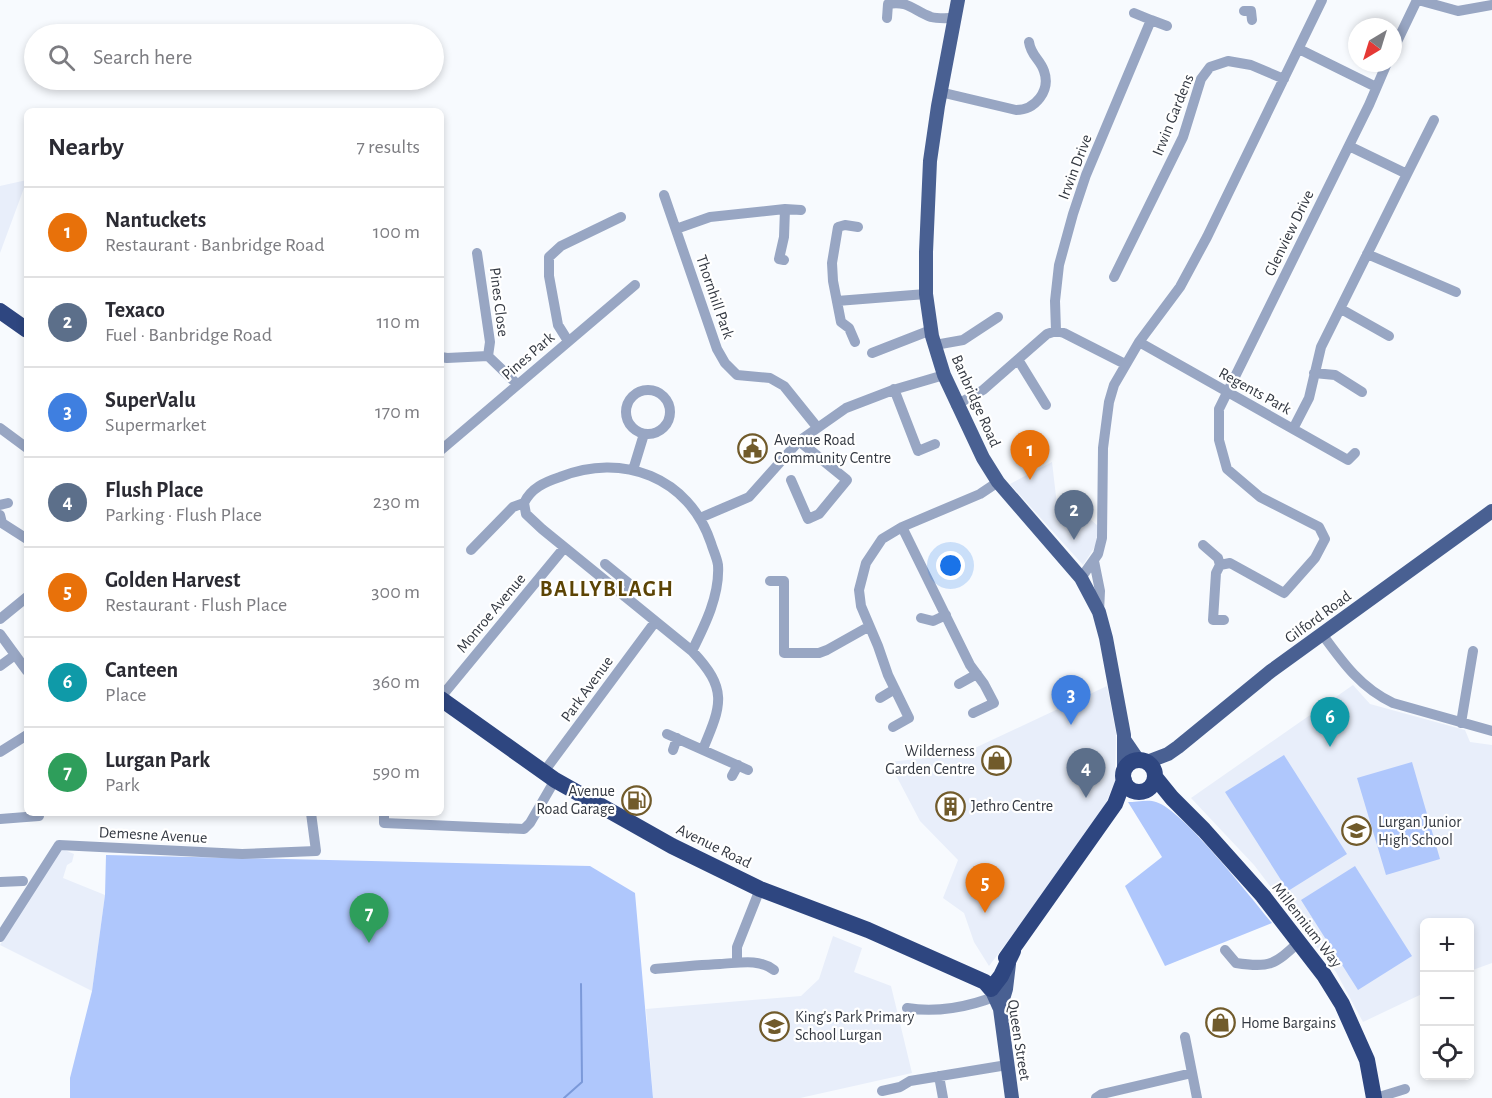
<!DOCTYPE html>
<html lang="en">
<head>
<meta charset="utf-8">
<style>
  body { margin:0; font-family:"Alegreya Sans",sans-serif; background:#f7f7f7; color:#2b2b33 }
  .controls { position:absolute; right:18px; bottom:18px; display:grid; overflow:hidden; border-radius:9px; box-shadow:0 3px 9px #0003 }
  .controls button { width:54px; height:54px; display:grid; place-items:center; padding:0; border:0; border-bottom:2px solid #e1e1e2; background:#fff; color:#2b2b33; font:30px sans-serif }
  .compass { position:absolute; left:1348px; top:18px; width:54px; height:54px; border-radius:50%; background:#fff; box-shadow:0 3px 9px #0003; rotate:218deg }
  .you { position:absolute; left:951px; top:566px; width:21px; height:21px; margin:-15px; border:4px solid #fff; border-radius:50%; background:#1a73e8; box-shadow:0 0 0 9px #1a73e833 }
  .badge { display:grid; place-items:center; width:39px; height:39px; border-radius:50%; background:#715b2b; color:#fff; font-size:20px; font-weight:700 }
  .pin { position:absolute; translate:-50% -50px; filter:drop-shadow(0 2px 3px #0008) }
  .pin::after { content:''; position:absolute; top:32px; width:21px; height:18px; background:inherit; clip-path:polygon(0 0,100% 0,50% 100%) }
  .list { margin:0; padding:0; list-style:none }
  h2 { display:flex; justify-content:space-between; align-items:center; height:78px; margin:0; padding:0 24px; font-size:26px }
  h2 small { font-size:20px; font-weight:400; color:#7c7c81 }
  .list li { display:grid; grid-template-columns:39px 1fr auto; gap:18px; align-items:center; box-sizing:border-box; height:90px; padding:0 24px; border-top:2px solid #e1e1e2 }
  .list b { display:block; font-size:22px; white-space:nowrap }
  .list p { margin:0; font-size:20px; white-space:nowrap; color:#7c7c81 }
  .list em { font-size:20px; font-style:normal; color:#7c7c81 }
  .icon { flex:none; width:33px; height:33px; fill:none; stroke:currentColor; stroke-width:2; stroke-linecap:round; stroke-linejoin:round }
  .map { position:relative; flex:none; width:1492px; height:1098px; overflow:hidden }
  .search { position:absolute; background:#fff; box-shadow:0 3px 9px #0003; left:24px; top:24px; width:420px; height:66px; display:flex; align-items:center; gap:15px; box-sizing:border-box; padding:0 21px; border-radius:33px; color:#7c7c81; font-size:22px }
  .panel { position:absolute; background:#fff; box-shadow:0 3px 9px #0003; left:24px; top:108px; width:420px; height:708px; border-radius:9px }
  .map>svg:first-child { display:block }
  .built { fill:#e8eefa }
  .green { fill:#afc7fc }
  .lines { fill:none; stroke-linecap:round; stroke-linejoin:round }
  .stream { stroke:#7b99d9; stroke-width:2 }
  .minor { stroke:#98a6c3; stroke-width:10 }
  .major { stroke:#496092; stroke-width:14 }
  .highway { stroke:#2e4680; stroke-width:16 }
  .labels { text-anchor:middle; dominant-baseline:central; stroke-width:4.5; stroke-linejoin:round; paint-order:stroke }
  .street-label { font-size:16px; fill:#343942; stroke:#fff }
  .poi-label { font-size:16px; fill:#343942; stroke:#fff; text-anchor:start }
  .district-label { font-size:22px; font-weight:bold; letter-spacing:1.5px; fill:#5c4405; stroke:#fff }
</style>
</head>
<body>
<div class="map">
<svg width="1492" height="1098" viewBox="0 0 1492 1098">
  <rect width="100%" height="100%" fill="#f7fafe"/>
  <path class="built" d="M27,180L0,253V186Z
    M1052,462L1057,505L1075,506L1098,526L1096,545L1083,565L1010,484Z
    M1353,685L1370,704L1465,730L1470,742L1492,745V963L1470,971V922H1424V993L1363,1022L1336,972L1254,865L1191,798Z
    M1107,686L1116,733L1115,781L1103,810L1066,864L989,966L974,942L964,913L943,898L958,860L920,821L889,762L962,754Z
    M60,848L74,854L72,862L67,865L63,878L105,895L92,991L0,945Z
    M833,936L862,948L854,972L891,986L912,1073L800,1098H653L646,1009L801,996L819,979Z"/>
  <path class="green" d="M1284,755L1347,854L1288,891L1225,792Z
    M1412,762L1440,859L1386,875L1357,778Z
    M1128,802C1136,802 1149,799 1156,802C1182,809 1252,899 1272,923L1165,966L1125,886L1162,857Z
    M106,855L590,866L635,893L653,1098H70V1078L92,991L105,895Z
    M1355,866L1412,956L1358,990L1301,900Z"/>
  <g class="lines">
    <path class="stream" d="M564,1098L582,1082L581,984"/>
    <path class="minor" d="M1418,0L1458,11L1492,5
      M1244,11H1251L1252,20
      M1134,13L1151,20
      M887,18L888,4C908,0 914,11 931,17C938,19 948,18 955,18
      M1299,49L1376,87
      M1393,50L1417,0
      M940,92L1016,110C1035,110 1051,91 1044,71C1040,59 1031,56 1029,42
      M1407,174L1434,120
      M664,195L717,349L725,363L737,375L770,378L784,386L817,427
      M676,229L710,217L785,209L801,210
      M477,253L490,342L488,356
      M1367,254L1456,292
      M784,260L779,259L784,237L785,209
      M1114,277L1183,137L1201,79L1210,67L1228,61L1251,65L1284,79
      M837,301L926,294
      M1341,309L1389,336
      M1056,331L1055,301L1059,265L1073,214L1086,175L1151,20L1167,26
      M568,341L558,325L549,276V257L561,246L621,217
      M855,342L849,328L841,322L833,281L832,263L838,227L845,225L858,227
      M1139,342L1348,460L1355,453
      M935,345L963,340L998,317
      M872,353L931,330
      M441,357L447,358L488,356L517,384
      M1019,361L1046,405
      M1314,373L1335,375L1362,392
      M894,389L918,451L935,444
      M626 412a22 22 0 1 1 44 0a22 22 0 1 1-44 0Z
      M956,405L983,390L1047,334L1056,331L1064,333L1125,364
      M0,428L27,448
      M1293,429L1309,398L1321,347L1407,174L1349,146
      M441,450L635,285
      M633,470L644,434
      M791,480L808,519L819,514L847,480L799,441
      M524,503C531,488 545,482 560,477C622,452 689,477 711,543C713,550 717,558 718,565C720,595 705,625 692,651
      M524,503L526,514L542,529L692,651C728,689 722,704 703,749
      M0,505L8,503
      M0,515L2,523L27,539
      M700,518L749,497L799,441L846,408L893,390L944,375
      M902,527L970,665L984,684L994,703L973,713
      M1203,545L1218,558L1220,565
      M471,550L513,507L524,503
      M1094,561L1100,591L1099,612
      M605,564L632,586L624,596
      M1081,578L1098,554L1102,538L1103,448L1109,402L1114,385L1139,342L1180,287L1207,237L1322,0
      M770,581H784V653H819L827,650L868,627
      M921,618L933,621L946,615
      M0,619L27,597
      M1224,620H1213L1216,573L1220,565L1230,563L1284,593L1315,558L1325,539L1319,527L1260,497L1227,469L1219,440V409L1369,105L1387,63
      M0,634L27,671
      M1322,634C1343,663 1361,688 1393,703L1492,731
      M0,666L15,655
      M959,684L977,674
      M441,697L564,548
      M880,698L895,689
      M1461,723L1473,651
      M893,727L909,718L888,675L878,646L861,606L859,590L866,563L882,539L902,527L980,494L998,482
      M667,734L748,770
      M673,750L677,738
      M0,752L27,735
      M543,773L655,622
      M732,776L738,765
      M384,813V823L524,829L530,823L555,780
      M0,819L39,816
      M0,882L23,881
      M0,937L59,845L242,854L316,851L311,813
      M1225,950L1236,963C1270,968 1274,965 1299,942
      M737,961V947L760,889
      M655,969C677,967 698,965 720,964C739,963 758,958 774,970
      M907,1008C936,1013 969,1007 996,996
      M1185,1037L1197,1098
      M939,1076L943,1098
      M882,1091L900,1087L910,1081L1007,1065
      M1096,1098L1102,1094L1192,1073
      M1376,1098L1405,1089"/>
    <path class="major" d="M958,0L938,106L930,161L926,252V294L932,336L944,375L983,458L998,482L1081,578L1099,612L1106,638L1124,735V770
      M1125,741L1138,760
      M1147,762L1168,754L1178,747L1271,671L1492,511
      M991,989L1000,1009L1012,1098
      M1000,1009L1006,989L1009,964"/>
    <path class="highway" d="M0,311L27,330
      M441,699L555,780L672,846L760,889L868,930L985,982L991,989L1001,976L1013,951
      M1123 776a16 16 0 1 1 32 0a16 16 0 1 1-32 0Z
      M1155,777L1172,798L1204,830L1263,896L1324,975L1342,1004L1367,1060L1374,1098
      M1006,958L1115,804L1124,780"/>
  </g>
  <defs>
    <symbol id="civic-ring" viewBox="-11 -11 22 22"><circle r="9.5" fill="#fff" stroke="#715b2b" stroke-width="1.5"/><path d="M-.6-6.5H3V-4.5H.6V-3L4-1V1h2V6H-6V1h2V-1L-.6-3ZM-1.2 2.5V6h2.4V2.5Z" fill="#715b2b"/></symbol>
    <symbol id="shop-ring" viewBox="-11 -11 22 22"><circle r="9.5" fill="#fff" stroke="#715b2b" stroke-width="1.5"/><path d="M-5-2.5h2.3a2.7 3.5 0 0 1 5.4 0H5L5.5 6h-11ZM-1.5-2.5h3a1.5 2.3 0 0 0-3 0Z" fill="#715b2b"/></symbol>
    <symbol id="fuel-ring" viewBox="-11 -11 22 22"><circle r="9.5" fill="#fff" stroke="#715b2b" stroke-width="1.5"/><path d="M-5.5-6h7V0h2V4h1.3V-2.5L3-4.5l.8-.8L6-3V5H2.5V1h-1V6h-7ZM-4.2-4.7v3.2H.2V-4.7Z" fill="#715b2b"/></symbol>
    <symbol id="building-ring" viewBox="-11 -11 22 22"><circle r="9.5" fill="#fff" stroke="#715b2b" stroke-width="1.5"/><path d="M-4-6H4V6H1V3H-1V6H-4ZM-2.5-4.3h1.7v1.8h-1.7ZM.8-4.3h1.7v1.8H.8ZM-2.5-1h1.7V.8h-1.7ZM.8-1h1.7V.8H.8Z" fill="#715b2b"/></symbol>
    <symbol id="school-ring" viewBox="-11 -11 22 22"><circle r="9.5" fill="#fff" stroke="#715b2b" stroke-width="1.5"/><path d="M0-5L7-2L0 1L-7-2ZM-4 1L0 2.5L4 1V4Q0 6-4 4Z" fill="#715b2b"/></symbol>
  </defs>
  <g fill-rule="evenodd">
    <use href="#civic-ring" x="736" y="432" width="33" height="33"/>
    <use href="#shop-ring" x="980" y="744" width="33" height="33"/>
    <use href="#fuel-ring" x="620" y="784" width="33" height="33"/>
    <use href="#building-ring" x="934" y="790" width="33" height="33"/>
    <use href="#school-ring" x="1340" y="814" width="33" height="33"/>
    <use href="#shop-ring" x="1204" y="1006" width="33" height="33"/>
    <use href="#school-ring" x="758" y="1010" width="33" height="33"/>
  </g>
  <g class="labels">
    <g class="street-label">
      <text transform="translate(1173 115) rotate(-68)">Irwin Gardens</text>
      <text transform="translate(1075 167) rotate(-69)">Irwin Drive</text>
      <text transform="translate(1289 233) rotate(-64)">Glenview Drive</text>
      <text transform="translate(715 297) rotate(71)">Thornhill Park</text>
      <text transform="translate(499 302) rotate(83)">Pines Close</text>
      <text transform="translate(528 356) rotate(-41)">Pines Park</text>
      <text transform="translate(1255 391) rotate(29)">Regents Park</text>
      <text transform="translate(976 401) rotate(66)">Banbridge Road</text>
      <text transform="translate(491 613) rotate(-50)">Monroe Avenue</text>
      <text transform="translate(1318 617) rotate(-36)">Gilford Road</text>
      <text transform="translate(587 689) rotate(-54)">Park Avenue</text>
      <text transform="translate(153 835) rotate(3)">Demesne Avenue</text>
      <text transform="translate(714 846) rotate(26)">Avenue Road</text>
      <text transform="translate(1307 925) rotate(52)">Millennium Way</text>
      <text transform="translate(1019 1040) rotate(81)">Queen Street</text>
    </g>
    <g class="poi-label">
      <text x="774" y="440">Avenue Road<tspan x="774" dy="18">Community Centre</tspan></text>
      <text x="975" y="751" text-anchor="end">Wilderness<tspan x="975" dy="18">Garden Centre</tspan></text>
      <text x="615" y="791" text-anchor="end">Avenue<tspan x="615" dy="18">Road Garage</tspan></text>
      <text x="971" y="806">Jethro Centre</text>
      <text x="1378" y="822">Lurgan Junior<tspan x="1378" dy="18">High School</tspan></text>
      <text x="795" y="1017">King's Park Primary<tspan x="795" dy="18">School Lurgan</tspan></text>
      <text x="1241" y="1023">Home Bargains</text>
    </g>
    <g class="district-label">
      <text x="607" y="589">BALLYBLAGH</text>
    </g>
  </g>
</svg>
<div class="controls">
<button>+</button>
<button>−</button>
<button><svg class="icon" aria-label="locate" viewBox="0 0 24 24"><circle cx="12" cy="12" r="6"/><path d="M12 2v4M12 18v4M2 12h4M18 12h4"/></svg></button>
</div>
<svg class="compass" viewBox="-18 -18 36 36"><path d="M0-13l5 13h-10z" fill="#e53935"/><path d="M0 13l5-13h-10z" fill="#7c7c81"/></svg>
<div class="you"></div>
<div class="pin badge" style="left:1030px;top:480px;background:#e8710a">1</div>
<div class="pin badge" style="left:1074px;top:540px;background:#5c6f8a">2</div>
<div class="pin badge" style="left:1071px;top:725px;background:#3f7fe0">3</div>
<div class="pin badge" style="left:1086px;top:798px;background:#5c6f8a">4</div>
<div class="pin badge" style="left:985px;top:913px;background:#e8710a">5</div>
<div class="pin badge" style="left:1330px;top:747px;background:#0f9aa8">6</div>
<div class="pin badge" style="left:369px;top:943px;background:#2e9e5b">7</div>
<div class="search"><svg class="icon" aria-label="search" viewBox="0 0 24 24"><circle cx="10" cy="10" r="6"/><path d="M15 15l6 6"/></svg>Search here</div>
<section class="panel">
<h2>Nearby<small>7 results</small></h2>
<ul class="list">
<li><span class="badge" style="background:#e8710a">1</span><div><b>Nantuckets</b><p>Restaurant · Banbridge Road</p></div><em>100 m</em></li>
<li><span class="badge" style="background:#5c6f8a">2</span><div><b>Texaco</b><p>Fuel · Banbridge Road</p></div><em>110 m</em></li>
<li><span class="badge" style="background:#3f7fe0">3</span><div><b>SuperValu</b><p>Supermarket</p></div><em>170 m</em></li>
<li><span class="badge" style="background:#5c6f8a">4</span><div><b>Flush Place</b><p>Parking · Flush Place</p></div><em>230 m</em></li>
<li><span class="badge" style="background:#e8710a">5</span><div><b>Golden Harvest</b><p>Restaurant · Flush Place</p></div><em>300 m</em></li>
<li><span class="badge" style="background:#0f9aa8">6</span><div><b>Canteen</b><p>Place</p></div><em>360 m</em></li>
<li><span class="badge" style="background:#2e9e5b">7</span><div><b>Lurgan Park</b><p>Park</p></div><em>590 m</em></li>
</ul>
</section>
</div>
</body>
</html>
